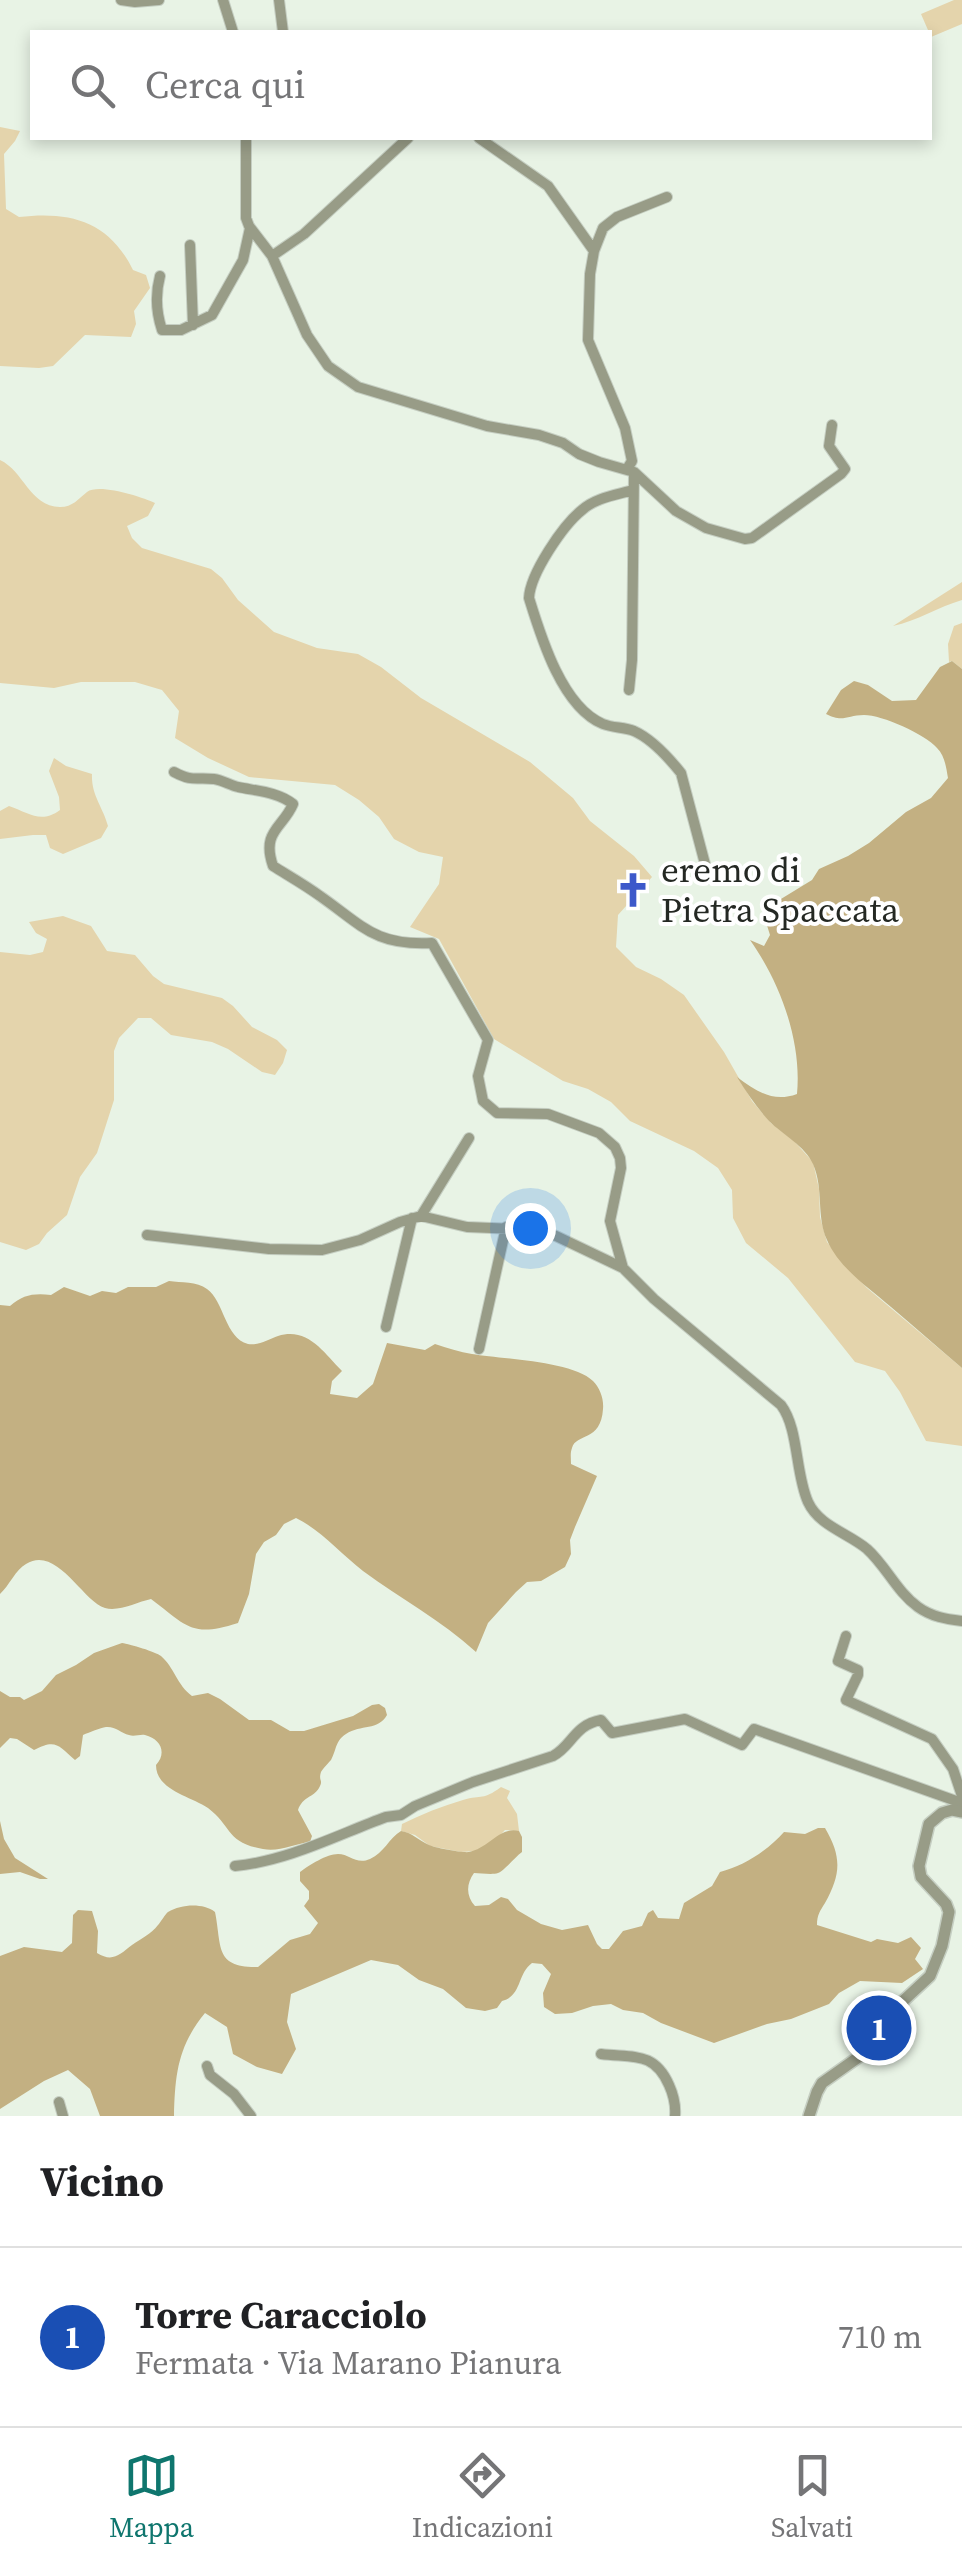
<!DOCTYPE html>
<html lang="it">
<head>
<meta charset="utf-8">
<style>
  body { margin:0; font-family:"Source Serif 4",serif; background:#f6f6f6; color:#202124 }
  .you { position:absolute; left:530px; top:1228px; width:35px; height:35px; margin:-25px; border:8px solid #fff; border-radius:50%; background:#1a73e8; box-shadow:0 0 0 15px #1a73e833 }
  .badge { display:grid; place-items:center; width:65px; height:65px; border-radius:50%; background:#0f766e; color:#fff; font-size:32px; font-weight:700 }
  .pin { position:absolute; translate:-50% -50%; border:5px solid #fff; box-shadow:0 2px 10px #0006 }
  .list { margin:0; padding:0; list-style:none }
  h2 { display:flex; justify-content:space-between; align-items:center; height:130px; margin:0; padding:0 40px; font-size:42px }
  h2 small { font-size:32px; font-weight:400; color:#757577 }
  .list li { display:grid; grid-template-columns:65px 1fr auto; gap:30px; align-items:center; box-sizing:border-box; height:180px; padding:0 40px; border-top:2px solid #e0e0e0 }
  .list b { display:block; font-size:38px; white-space:nowrap }
  .list p { margin:0; font-size:32px; white-space:nowrap; color:#757577 }
  .list em { font-size:32px; font-style:normal; color:#757577 }
  .icon { flex:none; width:55px; height:55px; fill:none; stroke:currentColor; stroke-width:2; stroke-linecap:round; stroke-linejoin:round }
  .map { position:relative; flex:none; width:962px; height:2116px; overflow:hidden }
  .search { position:absolute; background:#fff; box-shadow:0 5px 15px #0003; left:30px; right:30px; top:30px; height:110px; display:flex; align-items:center; gap:25px; box-sizing:border-box; padding:0 35px; border-radius:0px; color:#757577; font-size:38px }
  .sheet { height:310px; background:#fff }
  nav { display:flex; justify-content:space-around; align-items:center; box-sizing:border-box; height:140px; border-top:2px solid #e0e0e0; background:#fff; font-size:28px; color:#757577 }
  nav a { display:grid; justify-items:center; gap:5px }
  nav .on { color:#0f766e }
  .map>svg:first-child { display:block }
  .green { fill:#e4d4ac }
  .forest { fill:#c3b082 }
  .lines { fill:none; stroke-linecap:round; stroke-linejoin:round }
  .minor-casing { stroke:#c5cec2; stroke-width:12 }
  .tertiary-casing { stroke:#c5cec2; stroke-width:14 }
  .minor { stroke:#989c87; stroke-width:10 }
  .tertiary { stroke:#989c87; stroke-width:11 }
  .labels { text-anchor:middle; dominant-baseline:central; stroke-width:8; stroke-linejoin:round; paint-order:stroke }
  .poi-label { font-size:35px; fill:#242823; stroke:#fff; text-anchor:start }
</style>
</head>
<body>
<div class="map">
<svg width="962" height="2116" viewBox="0 0 962 2116">
  <rect width="100%" height="100%" fill="#e8f3e5"/>
  <path class="green" d="M954,0H962V24L931,37L921,14Z
    M0,127L20,131L15,141L4,154L6,209L19,217C70,211 109,221 133,270L146,275L150,288L134,311L136,324L131,337L85,335L53,366L39,368L0,366Z
    M0,460C24,471 29,506 60,507C73,507 78,499 87,492C99,483 142,497 155,503L148,516L127,526L132,538L142,548L211,569L222,578L238,600L274,632L317,648L358,654L381,667L421,698L530,762L573,798L590,821L634,856L652,877L618,915L616,947L636,967L661,979L684,995L724,1052L752,1101L771,1123L794,1141L813,1162L819,1189L820,1217L827,1242L845,1265L867,1288L962,1368V1446L926,1441L900,1392L885,1371L855,1362L788,1278L746,1243L733,1218L732,1190L718,1168L694,1151L630,1121L611,1102L588,1089L563,1081L494,1039L439,939L410,927L439,884L443,857L419,852L394,839L379,817L359,800L335,785L249,777L208,758L175,738L179,711L162,690L135,682H81L54,688L0,683Z
    M962,582V600C938,607 917,621 893,626Z
    M962,623V669L952,661L949,662L948,644L954,626Z
    M54,758L66,766L92,774C91,795 103,807 108,826L101,838L63,854L50,848L46,835H33L0,839V811L9,806C29,813 41,824 60,810L59,797L49,771Z
    M63,916L91,926L107,951L135,955L153,976L164,984L222,998L233,1006L252,1027L277,1040L287,1050L283,1063L275,1075L262,1072L228,1049L212,1042L171,1035L151,1018H138L119,1038L114,1051V1100L97,1153L80,1177L67,1215L47,1233L39,1244L26,1250L0,1242V952L30,955L43,952L47,939L36,933L29,922Z
    M501,1787L510,1791L507,1798L517,1814L519,1831L505,1830L495,1841L475,1851L461,1852L430,1846L415,1835L401,1831L402,1824C422,1814 442,1806 463,1800C483,1794 482,1801 501,1787Z"/>
  <path class="forest" d="M952,661L962,669V1368C938,1348 915,1327 891,1307C869,1288 839,1268 827,1240C816,1216 824,1189 813,1164C805,1146 783,1135 769,1121C757,1108 747,1093 737,1077C756,1091 773,1103 797,1094C802,1041 780,982 750,940L764,946L770,935L765,919L776,902L812,880L819,869L848,856L869,843L906,812L931,798L948,778C946,767 945,756 937,748C925,734 882,715 864,715C847,715 843,723 826,714L841,690L854,681L868,685L892,701L916,700L940,667Z
    M169,1281C181,1283 197,1281 207,1289C224,1301 225,1338 248,1344C258,1346 269,1339 278,1336C308,1327 323,1352 342,1371L332,1381L330,1394L357,1398L373,1384L387,1343L425,1350L435,1344C447,1348 460,1352 472,1354C501,1359 572,1361 593,1381C600,1388 604,1399 603,1409C601,1442 576,1433 572,1448C570,1453 571,1458 571,1464L597,1476L575,1527L570,1540L571,1554L565,1567L541,1581L527,1582L516,1592L488,1623L476,1652C441,1620 401,1599 363,1571C341,1554 321,1530 296,1518L284,1524L276,1535L264,1542L256,1554L249,1594L238,1623C191,1638 187,1626 151,1599C137,1602 119,1612 105,1608C82,1601 57,1545 26,1564C16,1569 9,1586 0,1594V1305L10,1306C23,1295 33,1293 51,1295L64,1287L90,1296L102,1291L116,1293L128,1287H156Z
    M122,1643C130,1644 156,1652 161,1656C174,1667 177,1685 192,1696L208,1693L220,1699L249,1720H271L290,1731H304L353,1716L372,1705L379,1704L385,1708L387,1715C378,1731 361,1724 346,1734C335,1741 337,1749 331,1760C329,1762 322,1770 321,1772C318,1782 324,1779 319,1788C313,1798 303,1796 298,1810L312,1836L310,1842C293,1844 280,1852 263,1849C226,1843 232,1826 208,1808C190,1796 156,1790 156,1765C167,1753 161,1739 145,1735C140,1734 134,1737 129,1735C121,1733 115,1726 106,1727C100,1728 90,1732 83,1735L80,1756L75,1760C59,1746 56,1738 34,1750L17,1739L10,1738L0,1748V1691L10,1697H20L24,1700L42,1691L56,1675L76,1665L94,1653Z
    M0,1821L4,1839L15,1858L48,1879H40L20,1872L0,1874Z
    M818,1828H825C842,1857 841,1874 825,1903C820,1911 817,1915 817,1925L871,1942L877,1939L898,1943L911,1937L921,1948L915,1959L923,1969L902,1983L860,1981L839,1993L829,2004L791,2019L767,2024L714,2043L661,2023L643,2013L623,2010L611,2004L593,2006L572,2013L555,2014L544,2007L543,1993L551,1974L542,1964L532,1963C517,1974 522,1996 502,2001L497,2008L485,2011L466,2008L443,1989L419,1980L398,1965L371,1960L291,1994L287,2022L296,2049L282,2074L257,2067L233,2054L227,2027L205,2013C178,2046 175,2074 174,2116H100L90,2089L68,2070L44,2081L0,2109V1956L24,1947L62,1952L72,1943L73,1915L78,1910L92,1911L98,1931L97,1953C113,1963 120,1954 132,1945C142,1938 151,1934 158,1925C160,1923 166,1913 168,1912C182,1904 203,1903 215,1912C222,1946 214,1968 258,1967L290,1940L310,1934L318,1923L304,1906L309,1899V1891L300,1881V1872C309,1865 327,1854 338,1854C350,1854 356,1865 370,1859C384,1853 389,1838 401,1831C413,1833 418,1840 429,1845C435,1848 463,1853 469,1852C488,1849 500,1826 519,1831L522,1837V1852C515,1857 504,1871 498,1873C492,1875 481,1873 474,1873C466,1884 466,1896 475,1906L489,1905L501,1897L508,1899L517,1910L541,1924L562,1930L588,1925L597,1944L602,1949H609L623,1931L642,1926L648,1913L653,1910L658,1918L679,1919L684,1903L712,1886L720,1872C744,1866 768,1850 784,1832L805,1834Z"/>
  <g class="lines">
    <defs>
      <path id="minor" d="M121,0L135,2L159,0
        M223,0L233,32
        M279,0L283,32
        M246,138V218L249,226L272,256L307,335L328,366L358,387L487,426L539,435L563,443L579,454L599,462L634,472L676,511L706,528L745,539L752,538L841,474L845,469L829,446L832,425
        M479,138L548,186L594,251
        M190,245L193,325
        M272,256L304,234L408,138
        M160,276C155,295 156,312 162,330H181L212,315L243,260L250,228
        M627,469L632,461L625,428L588,340L590,274L594,251L603,228L617,217L667,197
        M633,490C616,495 595,498 582,510C563,525 530,574 529,598C541,637 562,707 603,724C613,728 624,727 634,731C652,739 669,758 681,773L709,879
        M629,690L632,660L634,472
        M174,772C193,782 195,777 214,779C222,780 230,785 238,787C257,791 278,792 293,804C283,828 261,831 273,866C289,876 305,885 320,896C363,926 375,946 432,943L488,1040L478,1076L483,1101L497,1113L548,1114L599,1133L615,1147L620,1158L621,1168L610,1221L623,1268L654,1299L781,1405C799,1429 795,1473 808,1502C819,1526 848,1533 867,1549C886,1566 897,1592 918,1607C932,1617 946,1619 962,1621
        M421,1216L469,1138
        M147,1235L269,1249L322,1250L360,1240L400,1222L421,1216L467,1227L539,1230L556,1236L623,1268
        M386,1327L412,1218
        M479,1349L506,1227
        M846,1636L838,1661L858,1670V1675L846,1700L932,1739L953,1769L962,1796
        M235,1866C288,1861 337,1835 386,1817L401,1815L415,1806L473,1782L553,1756C572,1746 574,1725 601,1720L612,1733L685,1719L742,1745L754,1729L962,1803
        M601,2054C633,2058 654,2051 669,2085C674,2096 676,2104 675,2116
        M207,2066L210,2075L234,2094L251,2116
        M59,2102L63,2116"/>
      <path id="tertiary" d="M809,2116L817,2092L822,2083L870,2049L902,2002L930,1976L942,1946L949,1912L946,1904L921,1877L919,1866L929,1824L942,1813L952,1810L962,1812"/>
    </defs>
    <use href="#minor" class="minor-casing"/>
    <use href="#tertiary" class="tertiary-casing"/>
    <use href="#minor" class="minor"/>
    <use href="#tertiary" class="tertiary"/>
  </g>
  <defs>
    <symbol id="church-bare" viewBox="-9 -9 18 18"><path d="M-1.2-6h2.4v3.5h3.3v2.4h-3.3V6h-2.4V-.1h-3.3v-2.4h3.3Z" fill="#3c58ca" stroke="#fff" stroke-width="2.5" paint-order="stroke"/></symbol>
  </defs>
  <g fill-rule="evenodd">
    <use href="#church-bare" x="608" y="865" width="50" height="50"/>
  </g>
  <g class="labels">
    <g class="poi-label">
      <text x="661" y="870">eremo di<tspan x="661" dy="40">Pietra Spaccata</tspan></text>
    </g>
  </g>
</svg>
<div class="you"></div>
<div class="pin badge" style="left:879px;top:2028px;background:#1a4fb4">1</div>
<div class="search"><svg class="icon" aria-label="search" viewBox="0 0 24 24"><circle cx="10" cy="10" r="6"/><path d="M15 15l6 6"/></svg>Cerca qui</div>
</div>
<section class="sheet">
<h2>Vicino<small></small></h2>
<ul class="list">
<li><span class="badge" style="background:#1a4fb4">1</span><div><b>Torre Caracciolo</b><p>Fermata · Via Marano Pianura</p></div><em>710 m</em></li>
</ul>
</section>
<nav>
<a class="on"><svg class="icon" aria-label="map" viewBox="0 0 24 24"><path d="M3 6l6-2 6 2 6-2v14l-6 2-6-2-6 2zM9 4v14M15 6v14"/></svg>Mappa</a>
<a><svg class="icon" aria-label="directions" viewBox="0 0 24 24"><path d="M12 3l9 9-9 9-9-9zM9 14v-3h6M13 9l2 2-2 2"/></svg>Indicazioni</a>
<a><svg class="icon" aria-label="saved" viewBox="0 0 24 24"><path d="M7 4h10v16l-5-4-5 4z"/></svg>Salvati</a>
</nav>
</body>
</html>
